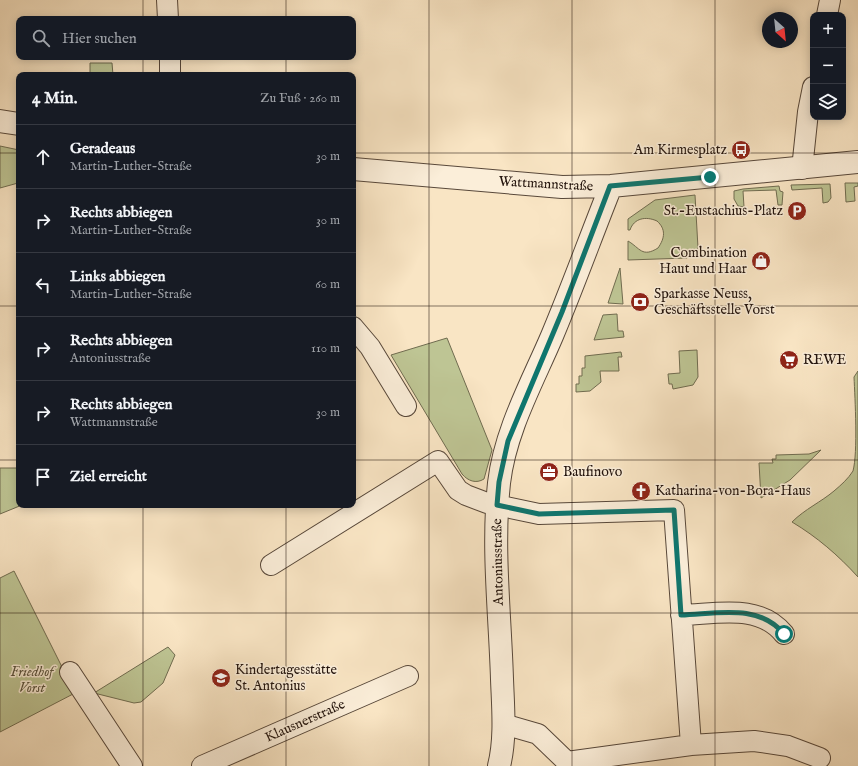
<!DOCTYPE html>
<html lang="de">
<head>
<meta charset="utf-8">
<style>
  body { margin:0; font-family:"IM FELL English",serif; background:#20242c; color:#f1f3f6 }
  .controls { position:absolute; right:12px; top:12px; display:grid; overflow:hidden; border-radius:8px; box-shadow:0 2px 10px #0003 }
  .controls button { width:36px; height:36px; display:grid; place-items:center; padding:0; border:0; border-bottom:1px solid #363941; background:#171b24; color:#f1f3f6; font:20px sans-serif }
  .compass { position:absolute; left:762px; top:12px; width:36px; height:36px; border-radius:50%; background:#171b24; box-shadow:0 2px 10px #0003; rotate:153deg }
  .stop { position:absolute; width:12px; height:12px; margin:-9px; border:3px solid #0f766e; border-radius:50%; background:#fff }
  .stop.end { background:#0f766e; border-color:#fff; box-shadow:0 1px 4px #0008 }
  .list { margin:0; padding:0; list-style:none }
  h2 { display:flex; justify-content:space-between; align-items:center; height:52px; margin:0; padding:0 16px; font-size:17px }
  h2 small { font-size:13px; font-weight:400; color:#9ea1a6 }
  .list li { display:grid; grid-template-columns:26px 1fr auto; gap:12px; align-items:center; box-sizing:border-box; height:64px; padding:0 16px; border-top:1px solid #363941 }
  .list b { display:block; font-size:15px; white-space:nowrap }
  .list p { margin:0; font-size:13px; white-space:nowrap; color:#9ea1a6 }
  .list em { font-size:13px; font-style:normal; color:#9ea1a6 }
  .icon { flex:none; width:22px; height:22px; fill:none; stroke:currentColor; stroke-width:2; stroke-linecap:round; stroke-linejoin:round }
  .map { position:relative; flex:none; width:858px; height:766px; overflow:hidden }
  .search { position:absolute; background:#171b24; box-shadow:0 2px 10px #0003; left:16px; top:16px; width:340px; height:44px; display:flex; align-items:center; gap:10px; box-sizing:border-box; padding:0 14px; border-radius:8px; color:#9ea1a6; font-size:15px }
  .panel { position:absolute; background:#171b24; box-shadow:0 2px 10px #0003; left:16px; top:72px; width:340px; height:436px; border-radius:8px }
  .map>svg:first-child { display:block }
  .green { fill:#bec594; stroke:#706c50 }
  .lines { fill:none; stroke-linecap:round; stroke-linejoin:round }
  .minor-casing { stroke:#58483a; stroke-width:22 }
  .tertiary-casing { stroke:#58483a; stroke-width:24 }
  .minor { stroke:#fbeed9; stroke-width:20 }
  .tertiary { stroke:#fbeed9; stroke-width:22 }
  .route { stroke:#0f766e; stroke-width:5 }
  .grid { fill:none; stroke:#22130c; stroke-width:1; stroke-opacity:0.55 }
  .labels { text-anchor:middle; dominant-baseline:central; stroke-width:3; stroke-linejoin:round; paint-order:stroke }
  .poi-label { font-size:14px; fill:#22130c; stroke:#fbeed9; text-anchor:start }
  .street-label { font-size:14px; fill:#22130c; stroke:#fbeed9 }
  .park-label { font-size:14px; font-style:italic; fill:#59513c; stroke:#fbeed9 }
</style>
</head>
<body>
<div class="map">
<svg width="858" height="766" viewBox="0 0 858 766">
  <rect width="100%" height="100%" fill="#f9e5c4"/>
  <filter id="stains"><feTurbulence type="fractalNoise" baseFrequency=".005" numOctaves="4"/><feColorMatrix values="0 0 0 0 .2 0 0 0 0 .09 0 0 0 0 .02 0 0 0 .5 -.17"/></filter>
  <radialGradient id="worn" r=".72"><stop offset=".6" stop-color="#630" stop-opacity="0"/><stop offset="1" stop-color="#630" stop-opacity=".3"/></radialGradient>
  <path class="green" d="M90,63H112L113,75H90Z
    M0,146L19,150V187L18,183L0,188Z
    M845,183H858V186L854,187L855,201L846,202Z
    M830,184L831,198L828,202L823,203L822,188L792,190L791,185Z
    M779,186L780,191L783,192L782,205H778L776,190L743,191L744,207L738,206L734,199V191L743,189Z
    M695,195L698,248L687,258L628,260V241C640,248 642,258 658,248C665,238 666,229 657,221C646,216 634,218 630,230H628V219L655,200Z
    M620,268L623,304L608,303Z
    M617,314L618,331H623L624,337L594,340L603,315Z
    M447,338L492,450L484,479C476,484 468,481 462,474L391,355Z
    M697,350L698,377L693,385L673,389L672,384H669L668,374L680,373L679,351Z
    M621,352L622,357H618L619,371H600L601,382L590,391L576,392V384H579V376H582V368H585V356Z
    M858,371V577C838,555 817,537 792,522C805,509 821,502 834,491C841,485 848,479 853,471C858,452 855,399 854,377Z
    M821,450L790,480L761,498L759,463H773L772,459H776V455L809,454Z
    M0,468H19V505H22L0,514Z
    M14,571L75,693L0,732V578Z
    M168,647L175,655L163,683L141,702L134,703L94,693Z"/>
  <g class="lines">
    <defs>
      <path id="minor" d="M167,0L168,19
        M827,15L830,0
        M170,57V75
        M802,169L808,112L813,87
        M353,327L370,347L406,406
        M271,565L438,461L458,490L466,495L487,503L539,514L674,510L691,745
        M681,615C717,614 759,603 784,634
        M70,672L132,766
        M503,724L538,734L567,762L569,766
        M567,762L691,745L754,741L788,746L820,758
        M202,766L408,676"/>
      <path id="tertiary" d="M0,121L19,124
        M353,169L562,187L611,186L858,162
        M499,766C506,738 503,707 502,679C500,614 492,548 499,483C505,431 532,383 552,336C573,286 591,236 611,186"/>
    </defs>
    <use href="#minor" class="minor-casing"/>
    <use href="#tertiary" class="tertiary-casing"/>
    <use href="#minor" class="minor"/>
    <use href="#tertiary" class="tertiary"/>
  </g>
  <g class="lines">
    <path class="route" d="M710,177L610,186L562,312L508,441L499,482L497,505L539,514L674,510L681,615C716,614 759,603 784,634"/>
  </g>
  <path class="grid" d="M143,0V19M286,0V19M429,0V766M572,0V766M715,0V766M143,57V75M286,57V75M0,153H19M353,153H858M0,306H19M353,306H858M0,460H19M353,460H858M143,505V766M286,505V766M0,613H858"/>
  <defs>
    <symbol id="bus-disc" viewBox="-11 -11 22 22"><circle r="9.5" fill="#8f2418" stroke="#fbeed9"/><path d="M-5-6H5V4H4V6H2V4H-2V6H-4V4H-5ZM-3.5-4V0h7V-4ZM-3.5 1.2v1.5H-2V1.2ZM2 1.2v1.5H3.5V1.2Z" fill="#fff"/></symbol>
    <symbol id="parking-disc" viewBox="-11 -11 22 22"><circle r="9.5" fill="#8f2418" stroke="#fbeed9"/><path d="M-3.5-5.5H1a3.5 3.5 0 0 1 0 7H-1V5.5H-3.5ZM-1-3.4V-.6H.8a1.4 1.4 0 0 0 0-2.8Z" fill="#fff"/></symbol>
    <symbol id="shop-disc" viewBox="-11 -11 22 22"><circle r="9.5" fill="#8f2418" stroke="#fbeed9"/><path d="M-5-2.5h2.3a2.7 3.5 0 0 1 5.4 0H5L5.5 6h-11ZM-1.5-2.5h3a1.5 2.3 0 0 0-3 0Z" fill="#fff"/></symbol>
    <symbol id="bank-disc" viewBox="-11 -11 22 22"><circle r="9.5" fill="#8f2418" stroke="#fbeed9"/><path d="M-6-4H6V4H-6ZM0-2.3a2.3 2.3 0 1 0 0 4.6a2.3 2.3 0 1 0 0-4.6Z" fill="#fff"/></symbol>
    <symbol id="supermarket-disc" viewBox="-11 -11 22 22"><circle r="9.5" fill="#8f2418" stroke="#fbeed9"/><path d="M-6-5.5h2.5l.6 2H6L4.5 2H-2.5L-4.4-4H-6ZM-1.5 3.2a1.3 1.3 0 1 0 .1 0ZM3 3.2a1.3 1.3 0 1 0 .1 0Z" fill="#fff"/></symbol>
    <symbol id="office-disc" viewBox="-11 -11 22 22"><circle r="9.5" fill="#8f2418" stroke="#fbeed9"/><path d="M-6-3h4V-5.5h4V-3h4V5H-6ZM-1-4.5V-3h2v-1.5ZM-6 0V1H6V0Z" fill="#fff"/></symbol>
    <symbol id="church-disc" viewBox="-11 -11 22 22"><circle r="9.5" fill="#8f2418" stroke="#fbeed9"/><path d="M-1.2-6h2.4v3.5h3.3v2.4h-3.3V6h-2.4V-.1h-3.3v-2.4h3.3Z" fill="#fff"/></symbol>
    <symbol id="school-disc" viewBox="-11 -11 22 22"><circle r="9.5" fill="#8f2418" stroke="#fbeed9"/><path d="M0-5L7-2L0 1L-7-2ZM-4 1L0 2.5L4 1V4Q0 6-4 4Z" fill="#fff"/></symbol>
  </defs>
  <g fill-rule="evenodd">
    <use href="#bus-disc" x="730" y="139" width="22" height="22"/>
    <use href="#parking-disc" x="786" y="200" width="22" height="22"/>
    <use href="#shop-disc" x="750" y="250" width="22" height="22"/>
    <use href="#bank-disc" x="629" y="291" width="22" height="22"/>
    <use href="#supermarket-disc" x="778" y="349" width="22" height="22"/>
    <use href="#office-disc" x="538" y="461" width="22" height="22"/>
    <use href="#church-disc" x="630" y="480" width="22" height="22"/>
    <use href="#school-disc" x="210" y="667" width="22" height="22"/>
  </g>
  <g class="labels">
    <g class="poi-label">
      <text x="727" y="150" text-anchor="end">Am Kirmesplatz</text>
      <text x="783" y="211" text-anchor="end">St.-Eustachius-Platz</text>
      <text x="747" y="253" text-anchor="end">Combination<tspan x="747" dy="16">Haut und Haar</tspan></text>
      <text x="654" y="294">Sparkasse Neuss,<tspan x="654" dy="16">Geschäftsstelle Vorst</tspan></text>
      <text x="803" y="360">REWE</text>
      <text x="563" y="472">Baufinovo</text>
      <text x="655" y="491">Katharina-von-Bora-Haus</text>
      <text x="235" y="670">Kindertagesstätte<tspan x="235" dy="16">St. Antonius</tspan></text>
    </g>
    <g class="street-label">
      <text transform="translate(546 184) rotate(3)">Wattmannstraße</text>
      <text transform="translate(498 562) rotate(-91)">Antoniusstraße</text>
      <text transform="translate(305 721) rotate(-24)">Klausnerstraße</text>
    </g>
    <g class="park-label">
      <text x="32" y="672">Friedhof<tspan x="32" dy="16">Vorst</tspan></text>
    </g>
  </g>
  <rect width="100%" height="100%" filter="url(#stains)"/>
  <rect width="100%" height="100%" fill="url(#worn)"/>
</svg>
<div class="controls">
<button>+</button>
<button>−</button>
<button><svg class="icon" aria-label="layers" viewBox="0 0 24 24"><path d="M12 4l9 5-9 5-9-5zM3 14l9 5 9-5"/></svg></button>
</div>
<svg class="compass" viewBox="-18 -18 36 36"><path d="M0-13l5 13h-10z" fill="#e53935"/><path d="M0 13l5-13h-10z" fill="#9ea1a6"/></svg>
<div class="stop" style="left:784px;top:634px"></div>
<div class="stop end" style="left:710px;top:177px"></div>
<div class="search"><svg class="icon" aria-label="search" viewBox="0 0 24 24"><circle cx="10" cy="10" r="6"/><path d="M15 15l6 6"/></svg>Hier suchen</div>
<section class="panel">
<h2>4 Min.<small>Zu Fuß · 260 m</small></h2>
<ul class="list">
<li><svg class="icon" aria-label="ahead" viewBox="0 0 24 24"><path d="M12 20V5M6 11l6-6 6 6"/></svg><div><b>Geradeaus</b><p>Martin-Luther-Straße</p></div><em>30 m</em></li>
<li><svg class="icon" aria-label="right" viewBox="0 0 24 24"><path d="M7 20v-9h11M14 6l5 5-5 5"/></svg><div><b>Rechts abbiegen</b><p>Martin-Luther-Straße</p></div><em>30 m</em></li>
<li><svg class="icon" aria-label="left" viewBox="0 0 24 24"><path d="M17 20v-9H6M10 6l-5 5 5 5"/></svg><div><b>Links abbiegen</b><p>Martin-Luther-Straße</p></div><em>60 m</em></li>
<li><svg class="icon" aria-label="right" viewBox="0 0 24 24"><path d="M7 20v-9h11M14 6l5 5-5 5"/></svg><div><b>Rechts abbiegen</b><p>Antoniusstraße</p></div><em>110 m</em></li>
<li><svg class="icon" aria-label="right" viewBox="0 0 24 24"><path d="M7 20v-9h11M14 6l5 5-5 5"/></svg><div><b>Rechts abbiegen</b><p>Wattmannstraße</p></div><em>30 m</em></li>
<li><svg class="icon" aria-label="arrive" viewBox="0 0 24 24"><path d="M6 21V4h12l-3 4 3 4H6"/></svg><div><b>Ziel erreicht</b></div></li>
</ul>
</section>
</div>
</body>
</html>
